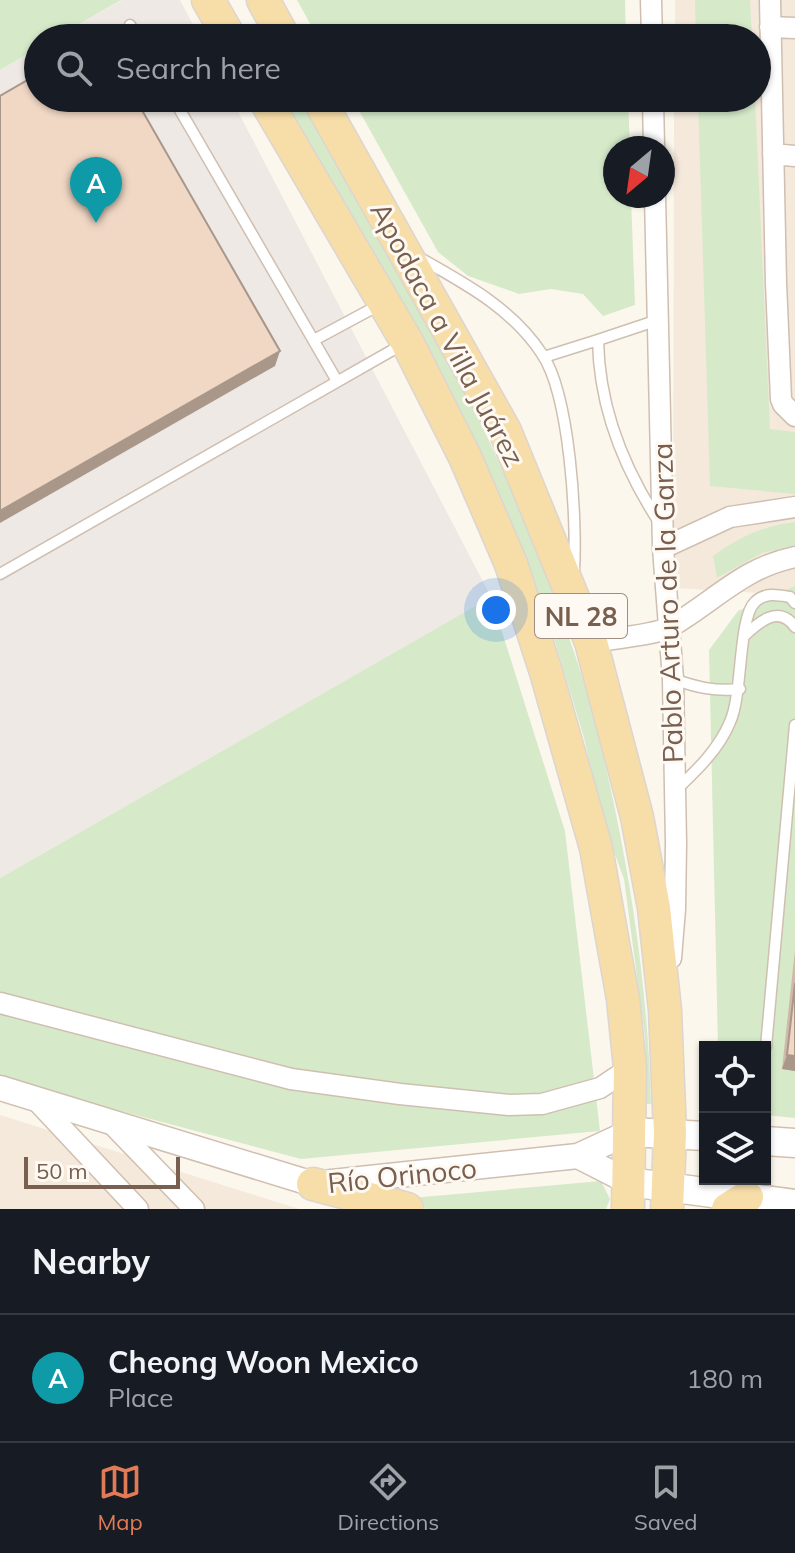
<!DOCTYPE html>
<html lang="en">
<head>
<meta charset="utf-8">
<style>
  body { margin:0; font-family:Mulish,sans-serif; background:#20242c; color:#f1f3f6 }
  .controls { position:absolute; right:24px; bottom:24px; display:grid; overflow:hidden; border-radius:0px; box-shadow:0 2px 6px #0004 }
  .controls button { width:72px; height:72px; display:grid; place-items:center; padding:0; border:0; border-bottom:2px solid #363941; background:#171b24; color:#f1f3f6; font:40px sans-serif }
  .compass { position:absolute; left:603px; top:136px; width:72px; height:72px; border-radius:50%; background:#171b24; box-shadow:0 2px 6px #0004; rotate:209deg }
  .scale { position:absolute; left:24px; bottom:20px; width:156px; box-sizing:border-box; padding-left:8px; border:4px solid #785f4f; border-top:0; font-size:22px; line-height:28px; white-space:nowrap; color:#785f4f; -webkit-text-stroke:6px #fefaf3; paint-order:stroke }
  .you { position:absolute; left:496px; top:610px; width:28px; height:28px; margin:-20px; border:6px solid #fff; border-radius:50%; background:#1a73e8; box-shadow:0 0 0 12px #1a73e833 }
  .badge { display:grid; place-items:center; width:52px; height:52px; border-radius:50%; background:#e17b57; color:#fff; font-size:26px; font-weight:700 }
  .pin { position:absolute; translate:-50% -66px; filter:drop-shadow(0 2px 4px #0008) }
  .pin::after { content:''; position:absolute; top:42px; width:28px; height:24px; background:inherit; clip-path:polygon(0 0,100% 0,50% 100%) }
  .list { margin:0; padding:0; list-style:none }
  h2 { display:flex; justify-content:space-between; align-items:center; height:104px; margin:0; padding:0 32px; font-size:34px }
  h2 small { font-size:26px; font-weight:400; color:#9ea1a6 }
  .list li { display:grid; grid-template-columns:52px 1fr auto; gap:24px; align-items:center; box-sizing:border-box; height:128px; padding:0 32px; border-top:2px solid #363941 }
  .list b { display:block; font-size:30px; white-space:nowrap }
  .list p { margin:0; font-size:26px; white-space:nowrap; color:#9ea1a6 }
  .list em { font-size:26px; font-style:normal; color:#9ea1a6 }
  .icon { flex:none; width:44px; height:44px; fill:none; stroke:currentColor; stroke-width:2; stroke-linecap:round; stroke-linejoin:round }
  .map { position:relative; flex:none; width:795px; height:1209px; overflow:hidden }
  .search { position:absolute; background:#171b24; box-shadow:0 2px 6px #0004; left:24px; right:24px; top:24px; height:88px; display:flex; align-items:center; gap:20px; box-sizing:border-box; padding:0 28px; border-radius:44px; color:#9ea1a6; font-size:30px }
  .sheet { height:232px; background:#171b24 }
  nav { display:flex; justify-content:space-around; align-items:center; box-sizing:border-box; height:112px; border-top:2px solid #363941; background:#171b24; font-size:22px; color:#9ea1a6 }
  nav a { display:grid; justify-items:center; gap:4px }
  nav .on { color:#e17b57 }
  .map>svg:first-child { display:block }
  .residential { fill:#f4e9db }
  .industrial { fill:#eee9e4 }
  .green { fill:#d6eaca }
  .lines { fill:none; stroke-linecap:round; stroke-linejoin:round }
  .service-casing { stroke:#cfbfb1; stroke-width:13 }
  .minor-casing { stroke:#cfbfb1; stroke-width:23 }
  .tertiary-casing { stroke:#cfbfb1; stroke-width:27 }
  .secondary-casing { stroke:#d2c0af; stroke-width:31 }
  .primary-casing { stroke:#dcd5d1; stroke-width:35 }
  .service { stroke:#fff; stroke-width:10 }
  .minor { stroke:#fff; stroke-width:20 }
  .tertiary { stroke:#fff; stroke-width:24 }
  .secondary { stroke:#fff; stroke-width:28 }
  .primary { stroke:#f7dda8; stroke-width:32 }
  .wall { fill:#cfbaa9 }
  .shaded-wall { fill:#a9978a }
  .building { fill:#f1d8c5; stroke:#a9978a; stroke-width:2 }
  .labels { text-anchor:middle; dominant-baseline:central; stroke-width:6; stroke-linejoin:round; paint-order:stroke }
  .shield { fill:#fefaf3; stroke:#a08e80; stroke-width:2 }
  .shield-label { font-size:26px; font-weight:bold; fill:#785f4f }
  .street-label { font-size:28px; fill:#785f4f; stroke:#fefaf3 }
</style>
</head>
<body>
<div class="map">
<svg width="795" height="1209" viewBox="0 0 795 1209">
  <rect width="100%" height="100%" fill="#fcf7ec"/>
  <path class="residential" d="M675,0H795V595L673,588L674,98H757V38H675Z
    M0,1115L299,1209H0Z"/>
  <path class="industrial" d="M122,0H180L200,38H55Z
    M38,48V98H231L491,597L0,878V70Z"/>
  <path class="green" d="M0,0H121L55,38H38V48L0,70Z
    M297,0H625L626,38H318Z
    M695,0H750L752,38H696Z
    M283,98H302C359,198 420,296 470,400C509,482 545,566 574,652C591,701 603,753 614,804C635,905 648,1001 651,1104H647L645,1037L624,879L605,827L584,738L550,625L502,506L356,227Z
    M352,98H628L630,148H615V196H631L635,305L603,316L583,294L551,289L519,294L468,276L438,252Z
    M698,98H755L770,429L795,432V494L710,486Z
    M795,522V545L762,553L717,578L713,556C739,537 763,526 795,522Z
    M795,586V1118L765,1115V1047H718L709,650L738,611Z
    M491,597L565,831L600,1131L301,1159L0,1079V878Z
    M601,1181L610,1199L606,1209H427L400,1199Z"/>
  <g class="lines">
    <defs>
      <path id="service" d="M130,25L138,38
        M173,98L337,381
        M418,257C464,283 512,308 542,354C570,395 577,520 574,570
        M658,320L598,340C599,406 623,467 659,522
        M314,340L381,304
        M544,357L598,340
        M0,574L405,343
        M744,636C759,622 779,604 795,627
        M673,679C696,687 715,692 740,689
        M676,790C697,770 719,749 730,722C743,694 738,618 755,602C765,592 778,595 790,597L795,603
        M766,1047L795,725"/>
      <path id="minor" d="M651,0L652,38
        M770,0L776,283L781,399L783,404L795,416
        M770,27L795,28
        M653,98L654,148
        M773,154L795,156
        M655,196L663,548L673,679L676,843L675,909L671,958
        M663,548L730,517L795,507
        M591,642C609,639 656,635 670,627C715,601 742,568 795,557
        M0,1003L291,1079L400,1094L509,1105L542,1104L600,1088L630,1068
        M34,1098L138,1209
        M111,1123L194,1209"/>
      <path id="tertiary" d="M0,1088L313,1184L578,1156L630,1132
        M578,1156L629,1182"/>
      <path id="secondary" d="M630,1132L705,1136
        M765,1141L795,1143
        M629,1182L795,1204"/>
      <path id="primary" d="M208,0L230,38
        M263,0L284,38
        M264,98L407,342L465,457L511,564L546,672L596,848L623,999L630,1068L628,1209
        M318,98L505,431L591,642L637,817L654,908L665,1010L670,1133L667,1209
        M313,1184L407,1209
        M728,1209L747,1197"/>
    </defs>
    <use href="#service" class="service-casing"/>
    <use href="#minor" class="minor-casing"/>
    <use href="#tertiary" class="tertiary-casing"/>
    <use href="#secondary" class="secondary-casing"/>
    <use href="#primary" class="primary-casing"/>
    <use href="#service" class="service"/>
    <use href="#minor" class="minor"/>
    <use href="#tertiary" class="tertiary"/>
    <use href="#secondary" class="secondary"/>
    <use href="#primary" class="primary"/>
  </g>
  <path class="wall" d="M795,950V1071L782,1069Z"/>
  <path class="shaded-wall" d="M280,351L275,366L0,523V511Z
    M787,1055L795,1056V1071L782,1069Z"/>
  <path class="building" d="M38,74V98H135L280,351L0,511V96Z
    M795,983V1056L787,1055Z"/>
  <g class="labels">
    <rect class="shield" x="535" y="594" width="92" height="44" rx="6"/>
    <g class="shield-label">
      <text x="581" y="616">NL 28</text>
    </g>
    <g class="street-label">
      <text transform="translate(448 334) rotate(62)">Apodaca a Villa Juárez</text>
      <text transform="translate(667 603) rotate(-92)">Pablo Arturo de la Garza</text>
      <text transform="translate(402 1175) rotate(-6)">Río Orinoco</text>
    </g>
  </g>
</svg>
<div class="controls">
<button><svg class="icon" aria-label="locate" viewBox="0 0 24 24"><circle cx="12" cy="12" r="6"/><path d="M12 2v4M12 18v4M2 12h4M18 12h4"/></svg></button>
<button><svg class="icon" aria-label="layers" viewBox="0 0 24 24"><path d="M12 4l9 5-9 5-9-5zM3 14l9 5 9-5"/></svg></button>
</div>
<svg class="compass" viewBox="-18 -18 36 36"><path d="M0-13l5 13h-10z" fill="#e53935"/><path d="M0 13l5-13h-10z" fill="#9ea1a6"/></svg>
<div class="scale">50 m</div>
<div class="you"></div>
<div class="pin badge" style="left:96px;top:223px;background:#0f9aa8">A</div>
<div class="search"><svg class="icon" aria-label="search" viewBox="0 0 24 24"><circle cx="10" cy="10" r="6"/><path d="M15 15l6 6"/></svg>Search here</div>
</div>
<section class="sheet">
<h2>Nearby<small></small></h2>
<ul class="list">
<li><span class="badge" style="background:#0f9aa8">A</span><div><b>Cheong Woon Mexico</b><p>Place</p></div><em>180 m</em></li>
</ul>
</section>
<nav>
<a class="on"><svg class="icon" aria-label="map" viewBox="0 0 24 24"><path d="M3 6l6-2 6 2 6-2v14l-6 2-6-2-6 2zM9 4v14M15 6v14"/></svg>Map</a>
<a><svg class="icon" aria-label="directions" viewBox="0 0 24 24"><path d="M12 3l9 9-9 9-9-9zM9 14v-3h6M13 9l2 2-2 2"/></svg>Directions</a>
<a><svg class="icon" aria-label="saved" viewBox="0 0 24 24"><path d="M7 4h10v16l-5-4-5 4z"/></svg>Saved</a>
</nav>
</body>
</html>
